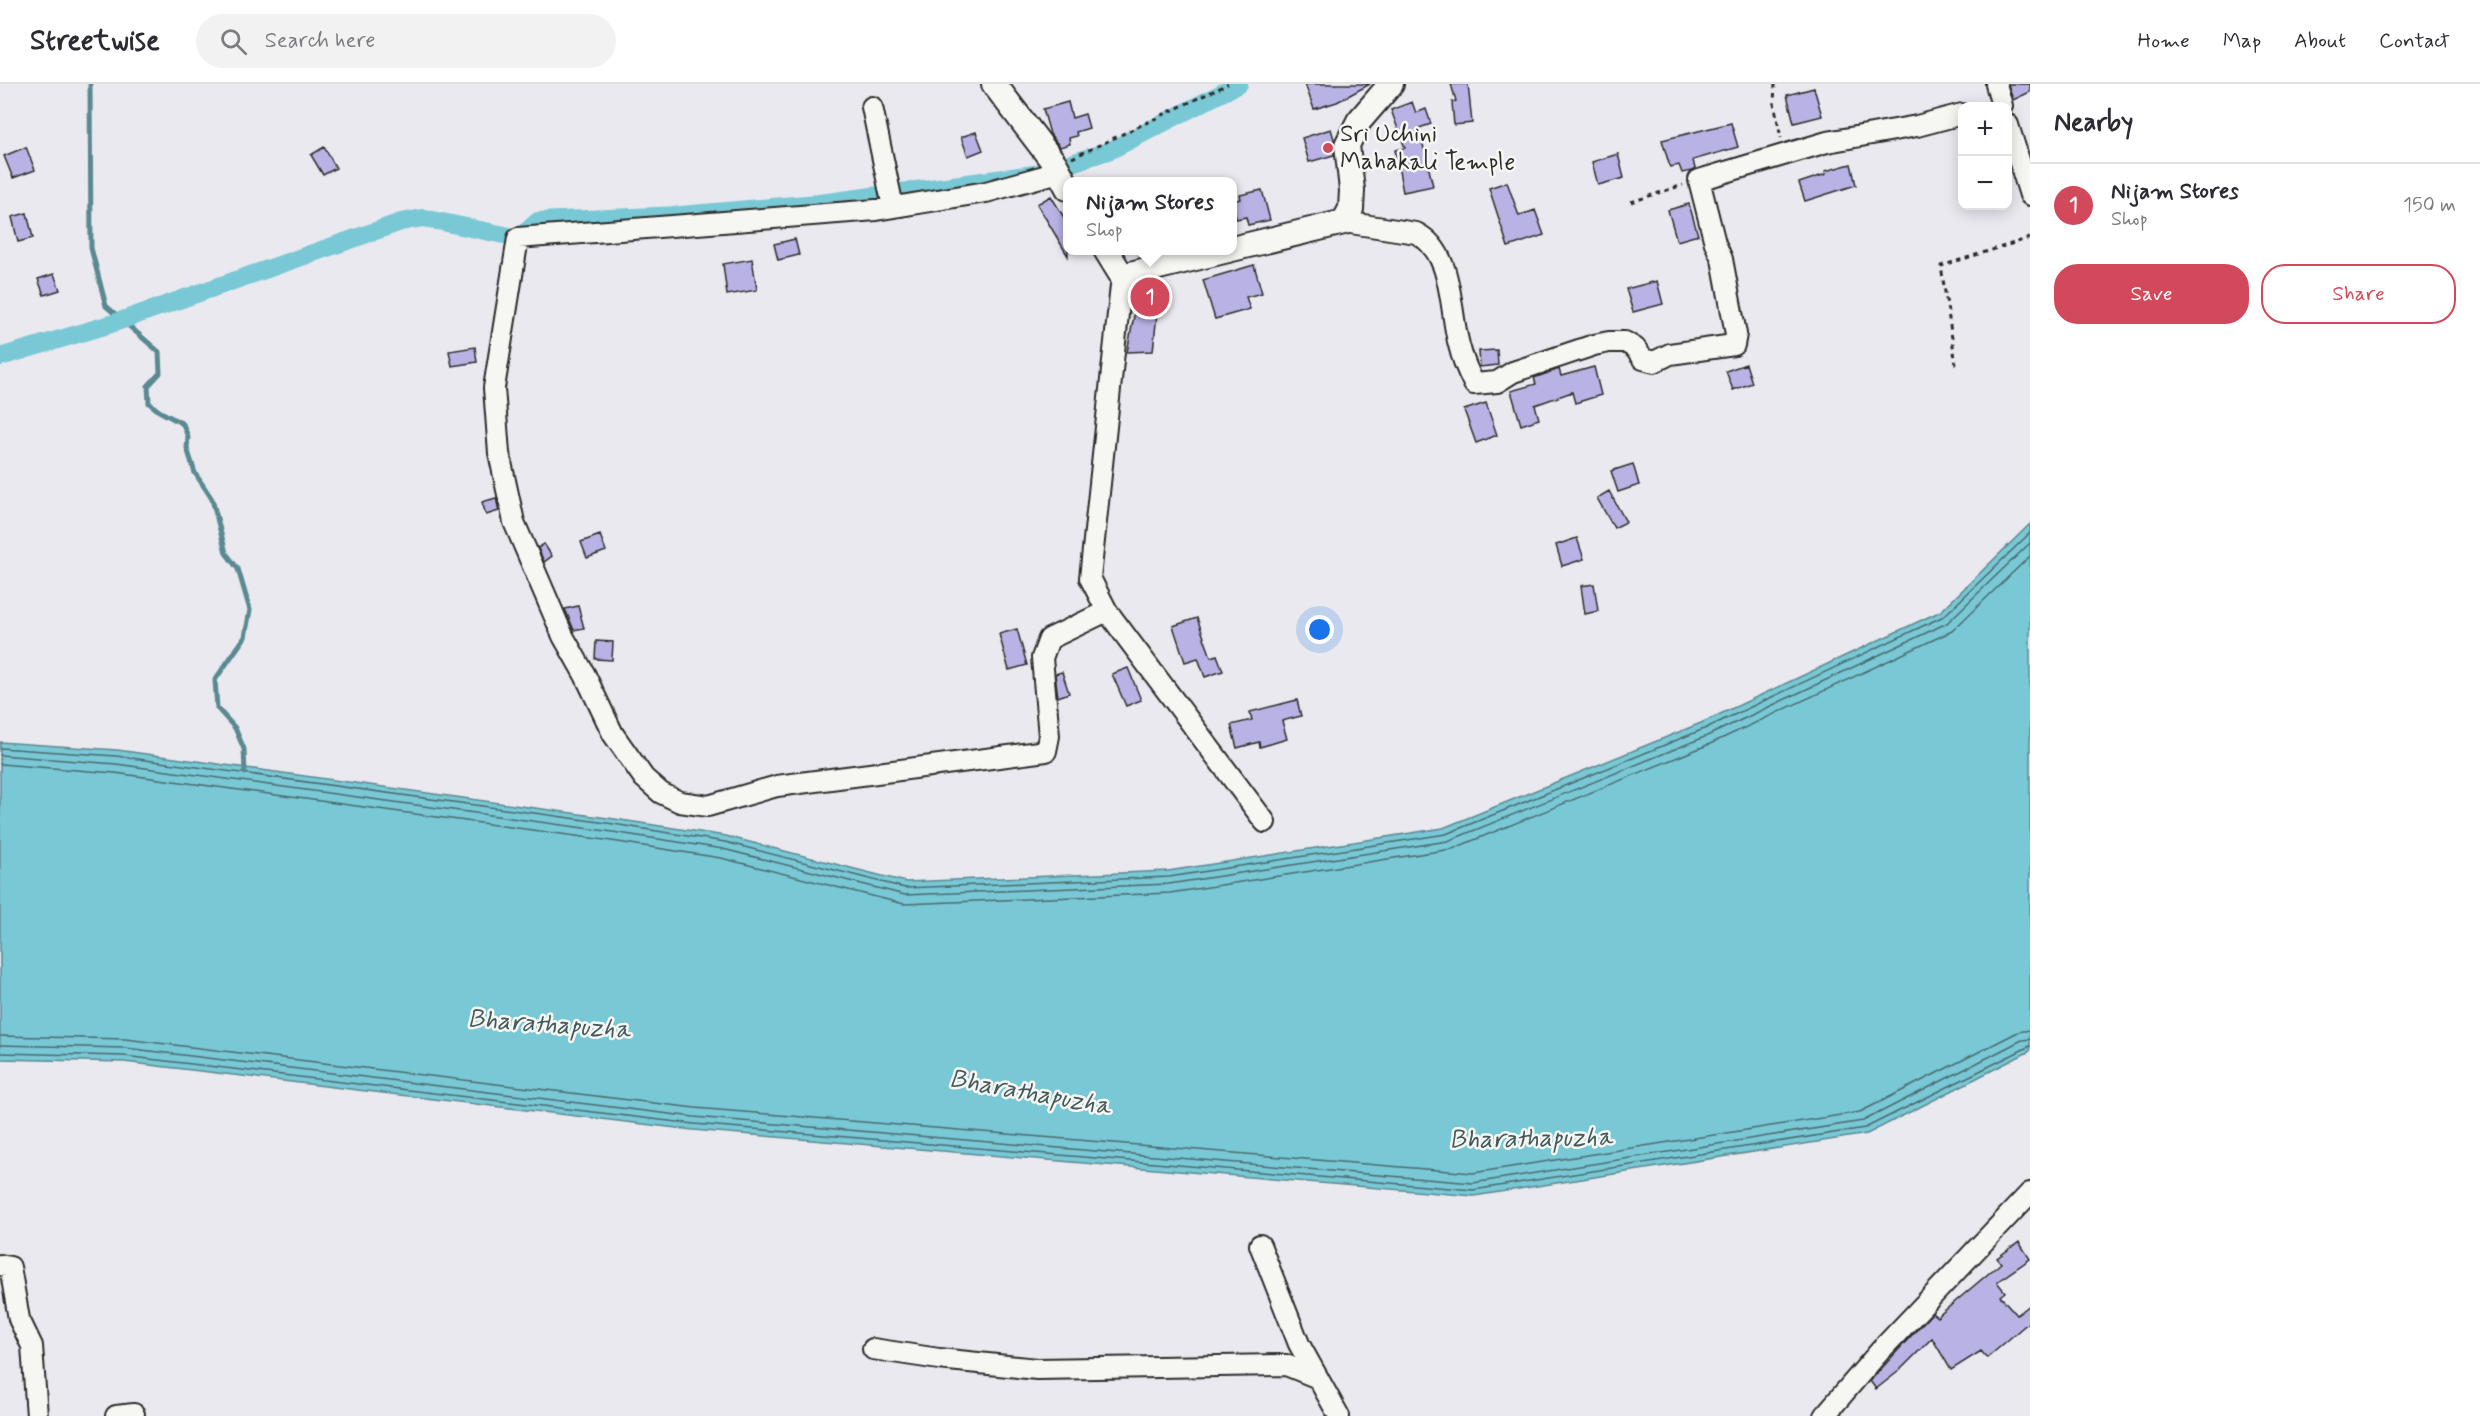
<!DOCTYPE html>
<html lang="en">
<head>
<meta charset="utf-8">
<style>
  body { margin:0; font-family:Mynerve,sans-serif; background:#f2f2f3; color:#2b2b33 }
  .controls { position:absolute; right:18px; top:18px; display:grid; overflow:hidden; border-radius:12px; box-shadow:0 3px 15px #0003 }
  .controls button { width:54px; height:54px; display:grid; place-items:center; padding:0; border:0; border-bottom:2px solid #e1e1e2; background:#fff; color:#2b2b33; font:30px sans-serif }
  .you { position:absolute; left:1320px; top:546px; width:21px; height:21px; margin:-15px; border:4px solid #fff; border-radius:50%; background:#1a73e8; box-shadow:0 0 0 9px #1a73e833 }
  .badge { display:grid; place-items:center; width:39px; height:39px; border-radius:50%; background:#d1495b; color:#fff; font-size:20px; font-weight:700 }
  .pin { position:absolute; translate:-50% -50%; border:3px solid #fff; box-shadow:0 2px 6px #0006 }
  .popup { position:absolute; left:1063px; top:93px; width:174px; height:78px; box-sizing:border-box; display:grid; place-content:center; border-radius:12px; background:#fff; filter:drop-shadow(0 2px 4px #0005); font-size:20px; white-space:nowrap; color:#7c7c81 }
  .popup b { font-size:22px; color:#2b2b33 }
  .popup::after { content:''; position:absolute; left:50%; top:100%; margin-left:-12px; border:12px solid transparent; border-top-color:#fff }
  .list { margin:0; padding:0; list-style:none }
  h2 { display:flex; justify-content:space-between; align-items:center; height:78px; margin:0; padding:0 24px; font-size:26px }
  h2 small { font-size:20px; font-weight:400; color:#7c7c81 }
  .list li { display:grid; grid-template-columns:39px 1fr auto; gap:18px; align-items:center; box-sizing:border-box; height:84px; padding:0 24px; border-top:2px solid #e1e1e2 }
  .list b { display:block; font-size:22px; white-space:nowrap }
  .list p { margin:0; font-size:20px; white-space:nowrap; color:#7c7c81 }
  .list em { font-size:20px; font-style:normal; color:#7c7c81 }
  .actions { display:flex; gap:12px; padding:18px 24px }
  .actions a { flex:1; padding:14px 0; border:2px solid #d1495b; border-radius:24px; text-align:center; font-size:21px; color:#d1495b }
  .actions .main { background:#d1495b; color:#fff }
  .icon { flex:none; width:33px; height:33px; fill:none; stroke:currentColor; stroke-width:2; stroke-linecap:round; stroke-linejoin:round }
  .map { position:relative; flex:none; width:2030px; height:1332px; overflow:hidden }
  header { display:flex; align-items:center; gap:36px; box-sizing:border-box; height:84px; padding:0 30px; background:#fff; border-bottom:2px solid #e1e1e2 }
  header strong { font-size:28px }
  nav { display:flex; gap:33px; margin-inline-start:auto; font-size:21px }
  .search { width:420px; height:54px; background:#f2f2f3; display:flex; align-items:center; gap:15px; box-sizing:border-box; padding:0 21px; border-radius:33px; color:#7c7c81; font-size:22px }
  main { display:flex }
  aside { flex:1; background:#fff }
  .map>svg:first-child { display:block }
  .water { fill:#79c8d5; stroke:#5a8991; stroke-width:1.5 }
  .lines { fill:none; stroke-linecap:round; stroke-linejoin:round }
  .shore { stroke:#4a6a6f; stroke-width:1.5 }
  .stream { stroke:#5a8991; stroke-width:5 }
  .canal { stroke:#79c8d5; stroke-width:18 }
  .building { fill:#b8b3e4; stroke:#2b2b2b; stroke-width:1.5 }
  .minor-casing { stroke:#2b2b2b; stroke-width:24 }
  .tertiary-casing { stroke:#2b2b2b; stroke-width:28 }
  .path { stroke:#2b2b2b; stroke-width:3; stroke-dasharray:4.5 4.5; stroke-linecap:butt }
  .minor { stroke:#f6f6f2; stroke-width:20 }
  .tertiary { stroke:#f6f6f2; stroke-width:24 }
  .poi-dot { fill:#d1495b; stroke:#f6f6f2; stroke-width:2 }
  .labels { text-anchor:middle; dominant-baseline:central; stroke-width:5; stroke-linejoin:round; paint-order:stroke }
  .poi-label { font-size:24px; fill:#2b2b2b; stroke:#f6f6f2; text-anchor:start }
  .water-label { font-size:26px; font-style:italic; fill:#425a5e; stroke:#f6f6f2 }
</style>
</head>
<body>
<header>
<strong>Streetwise</strong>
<div class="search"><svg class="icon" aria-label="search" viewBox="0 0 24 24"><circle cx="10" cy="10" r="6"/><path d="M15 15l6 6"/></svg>Search here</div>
<nav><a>Home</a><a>Map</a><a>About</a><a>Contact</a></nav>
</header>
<main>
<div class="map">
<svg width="2030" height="1332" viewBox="0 0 2030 1332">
  <rect width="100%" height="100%" fill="#eae9ef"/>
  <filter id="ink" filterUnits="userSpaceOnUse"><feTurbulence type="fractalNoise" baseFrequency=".0167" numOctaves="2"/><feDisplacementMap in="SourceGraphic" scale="12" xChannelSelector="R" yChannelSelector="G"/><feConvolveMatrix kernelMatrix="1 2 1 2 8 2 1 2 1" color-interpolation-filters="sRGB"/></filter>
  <g filter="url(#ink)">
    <path class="water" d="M2030,440V967L1867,1050L1474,1112L693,1046L124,978L0,975V658L117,666L608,734L726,752L906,798L1168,787L1443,744L1701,639L1941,527Z"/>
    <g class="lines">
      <path class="shore" d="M0,664L116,672L607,739L725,758L905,804L1169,793L1446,750L1704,645L1944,532L2030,449
        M0,671L116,680L606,747L723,765L905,811L1169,800L1448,757L1707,652L1947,539L2030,459
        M0,680L115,689L605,756L721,774L904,820L1170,809L1452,765L1710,660L1952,547L2030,472
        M0,952L125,955L695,1024L1473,1089L1860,1028L2018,948L2030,946
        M0,961L125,964L694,1033L1473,1099L1863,1037L2022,956L2030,955
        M0,969L124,972L694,1040L1473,1106L1865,1044L2030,962"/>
      <path class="stream" d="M90,0L91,164L106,222L159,268L160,289L148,302L149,319L159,327L183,340L188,353L187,364L195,389L212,415L226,469L238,485L250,526L245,553L215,596L217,624L235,644L244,665L245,689"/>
      <path class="canal" d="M0,273L111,240L401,138L423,134L518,154L538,137L681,131L828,118L1041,89L1111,66L1239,0"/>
    </g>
    <path class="building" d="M1305,0H1370L1337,18L1314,25Z
      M1451,0H1468L1472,39L1454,41L1452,18L1456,17Z
      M2008,0H2030V8L2013,16Z
      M1814,4L1822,32L1794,39L1787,11Z
      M1068,18L1072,34L1085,30L1089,44L1076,48L1077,52L1069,54L1070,60L1060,63L1050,50L1043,25Z
      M1412,18L1416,29L1426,25L1431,40L1419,44L1433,102L1403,108L1395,66L1405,64L1391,26Z
      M1731,39L1738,63L1693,76L1695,85L1692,87L1682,89L1679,81L1670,83L1662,56Z
      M1331,45L1334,55V71L1309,78L1302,54Z
      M976,48L983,66L968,72L961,53Z
      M26,63L35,86L13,94L4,72Z
      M324,63L336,84L323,91L311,71Z
      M1618,70L1624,94L1598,101L1592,78Z
      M1851,80L1856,101L1805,117L1799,99L1826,90L1825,87Z
      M1507,98L1519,132L1535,126L1544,151L1508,163L1489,104Z
      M1262,106L1270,136L1248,141L1246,133L1236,135L1233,117L1241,115L1240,111Z
      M1051,112L1068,140V172L1037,120Z
      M1689,120L1698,151L1677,157L1668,126Z
      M27,129L33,154L18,158L12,133Z
      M795,155L799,171L778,176L774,160Z
      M752,175L757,206L727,211L723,180Z
      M1254,181L1262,209L1246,213L1250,225L1215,235L1203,196Z
      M54,190L60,206L44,211L38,195Z
      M1657,197L1663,220L1633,228L1626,205Z
      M1157,199L1160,220L1158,221L1153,267L1127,268L1135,227L1145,230L1139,205Z
      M475,263L477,278L452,282L449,267Z
      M1497,266L1498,281L1480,283L1479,267Z
      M1746,280L1752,299L1733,306L1726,287Z
      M1594,283L1601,311L1575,319L1572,308L1535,321L1539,335L1521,341L1511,307L1536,300L1534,294L1559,285L1561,292Z
      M1486,319L1497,351L1476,359L1464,326Z
      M1633,380L1639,401L1618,408L1611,387Z
      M1609,407L1626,438L1614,444L1597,414Z
      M496,414L499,427L486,431L482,418Z
      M600,451L606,467L587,474L581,458Z
      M1577,454L1584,475L1562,482L1556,461Z
      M544,460L552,472L544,478L538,464Z
      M1594,500L1598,527L1585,530L1581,502Z
      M578,522L584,544L574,546L565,525Z
      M1197,534L1211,573L1217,571L1223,587L1205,593L1198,574L1185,578L1173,542Z
      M1017,545L1027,581L1009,586L999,550Z
      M596,557L613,558L612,576L595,575Z
      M1128,584L1141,616L1126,622L1112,590Z
      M1062,588L1069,609L1058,613L1055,590Z
      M1297,616L1301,632L1282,637L1287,655L1260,663L1259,658L1237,664L1231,641L1252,636L1250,628Z
      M2019,1158L2030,1175L1997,1198L2005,1208L2000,1212L2017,1231L2030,1221V1237L1987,1274L1981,1267L1951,1286L1932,1254L1899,1287L1876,1305L1870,1297L1932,1229L1937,1233L2001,1179L1997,1174Z"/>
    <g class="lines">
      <defs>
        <path id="minor" d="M1996,0L2002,22
          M872,23L893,123
          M2008,41L2030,111
          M1059,88L986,108L876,126L518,154L494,304L499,369L514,438L563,552L585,591L613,650L644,694L661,709L680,718L708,722L777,702L1046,667L1049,652L1042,574L1049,555L1107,527
          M1344,138L1416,149C1454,168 1449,225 1459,261C1462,274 1468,288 1474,300L1497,298L1513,288L1594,261L1609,258H1625L1635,264L1643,275L1654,278L1670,270L1734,261L1736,250L1722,175L1715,159L1699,96L1827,58L1917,42L1962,30
          M1122,192L1090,494L1107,527L1265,738
          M1260,1161L1299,1260L1339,1332
          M0,1181L10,1183L19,1235L32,1262L37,1332
          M873,1265L939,1275L1037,1285L1286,1281L1318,1294
          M116,1332L134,1330
          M1824,1332L1880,1267L2030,1109"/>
        <path id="tertiary" d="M994,0L1055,80L1068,104
          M1232,165L1344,138L1351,125L1352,106L1347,61L1359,37L1391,0
          M1106,166L1122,192L1228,166"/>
      </defs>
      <use href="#minor" class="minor-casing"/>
      <use href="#tertiary" class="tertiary-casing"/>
      <path class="path" d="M1775,0L1774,19L1781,54
        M1072,74L1228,0
        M1631,118L1683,101
        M1956,281L1941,182L2030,154"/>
      <use href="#minor" class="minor"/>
      <use href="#tertiary" class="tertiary"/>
    </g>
  </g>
  <circle class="poi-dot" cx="1328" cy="64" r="6"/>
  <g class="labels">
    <g class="poi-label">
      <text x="1340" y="50">Sri Uchini<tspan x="1340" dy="28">Mahakali Temple</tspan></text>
    </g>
    <g class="water-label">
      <text transform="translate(549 941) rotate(4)">Bharathapuzha</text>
      <text transform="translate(1030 1009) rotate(10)">Bharathapuzha</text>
      <text transform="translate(1531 1055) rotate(-1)">Bharathapuzha</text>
    </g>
  </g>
</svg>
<div class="controls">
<button>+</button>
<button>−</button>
</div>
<div class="you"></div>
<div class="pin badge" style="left:1150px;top:213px">1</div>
<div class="popup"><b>Nijam Stores</b>Shop</div>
</div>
<aside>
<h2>Nearby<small></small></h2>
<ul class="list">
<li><span class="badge">1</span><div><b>Nijam Stores</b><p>Shop</p></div><em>150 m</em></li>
</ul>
<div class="actions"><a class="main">Save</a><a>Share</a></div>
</aside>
</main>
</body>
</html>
